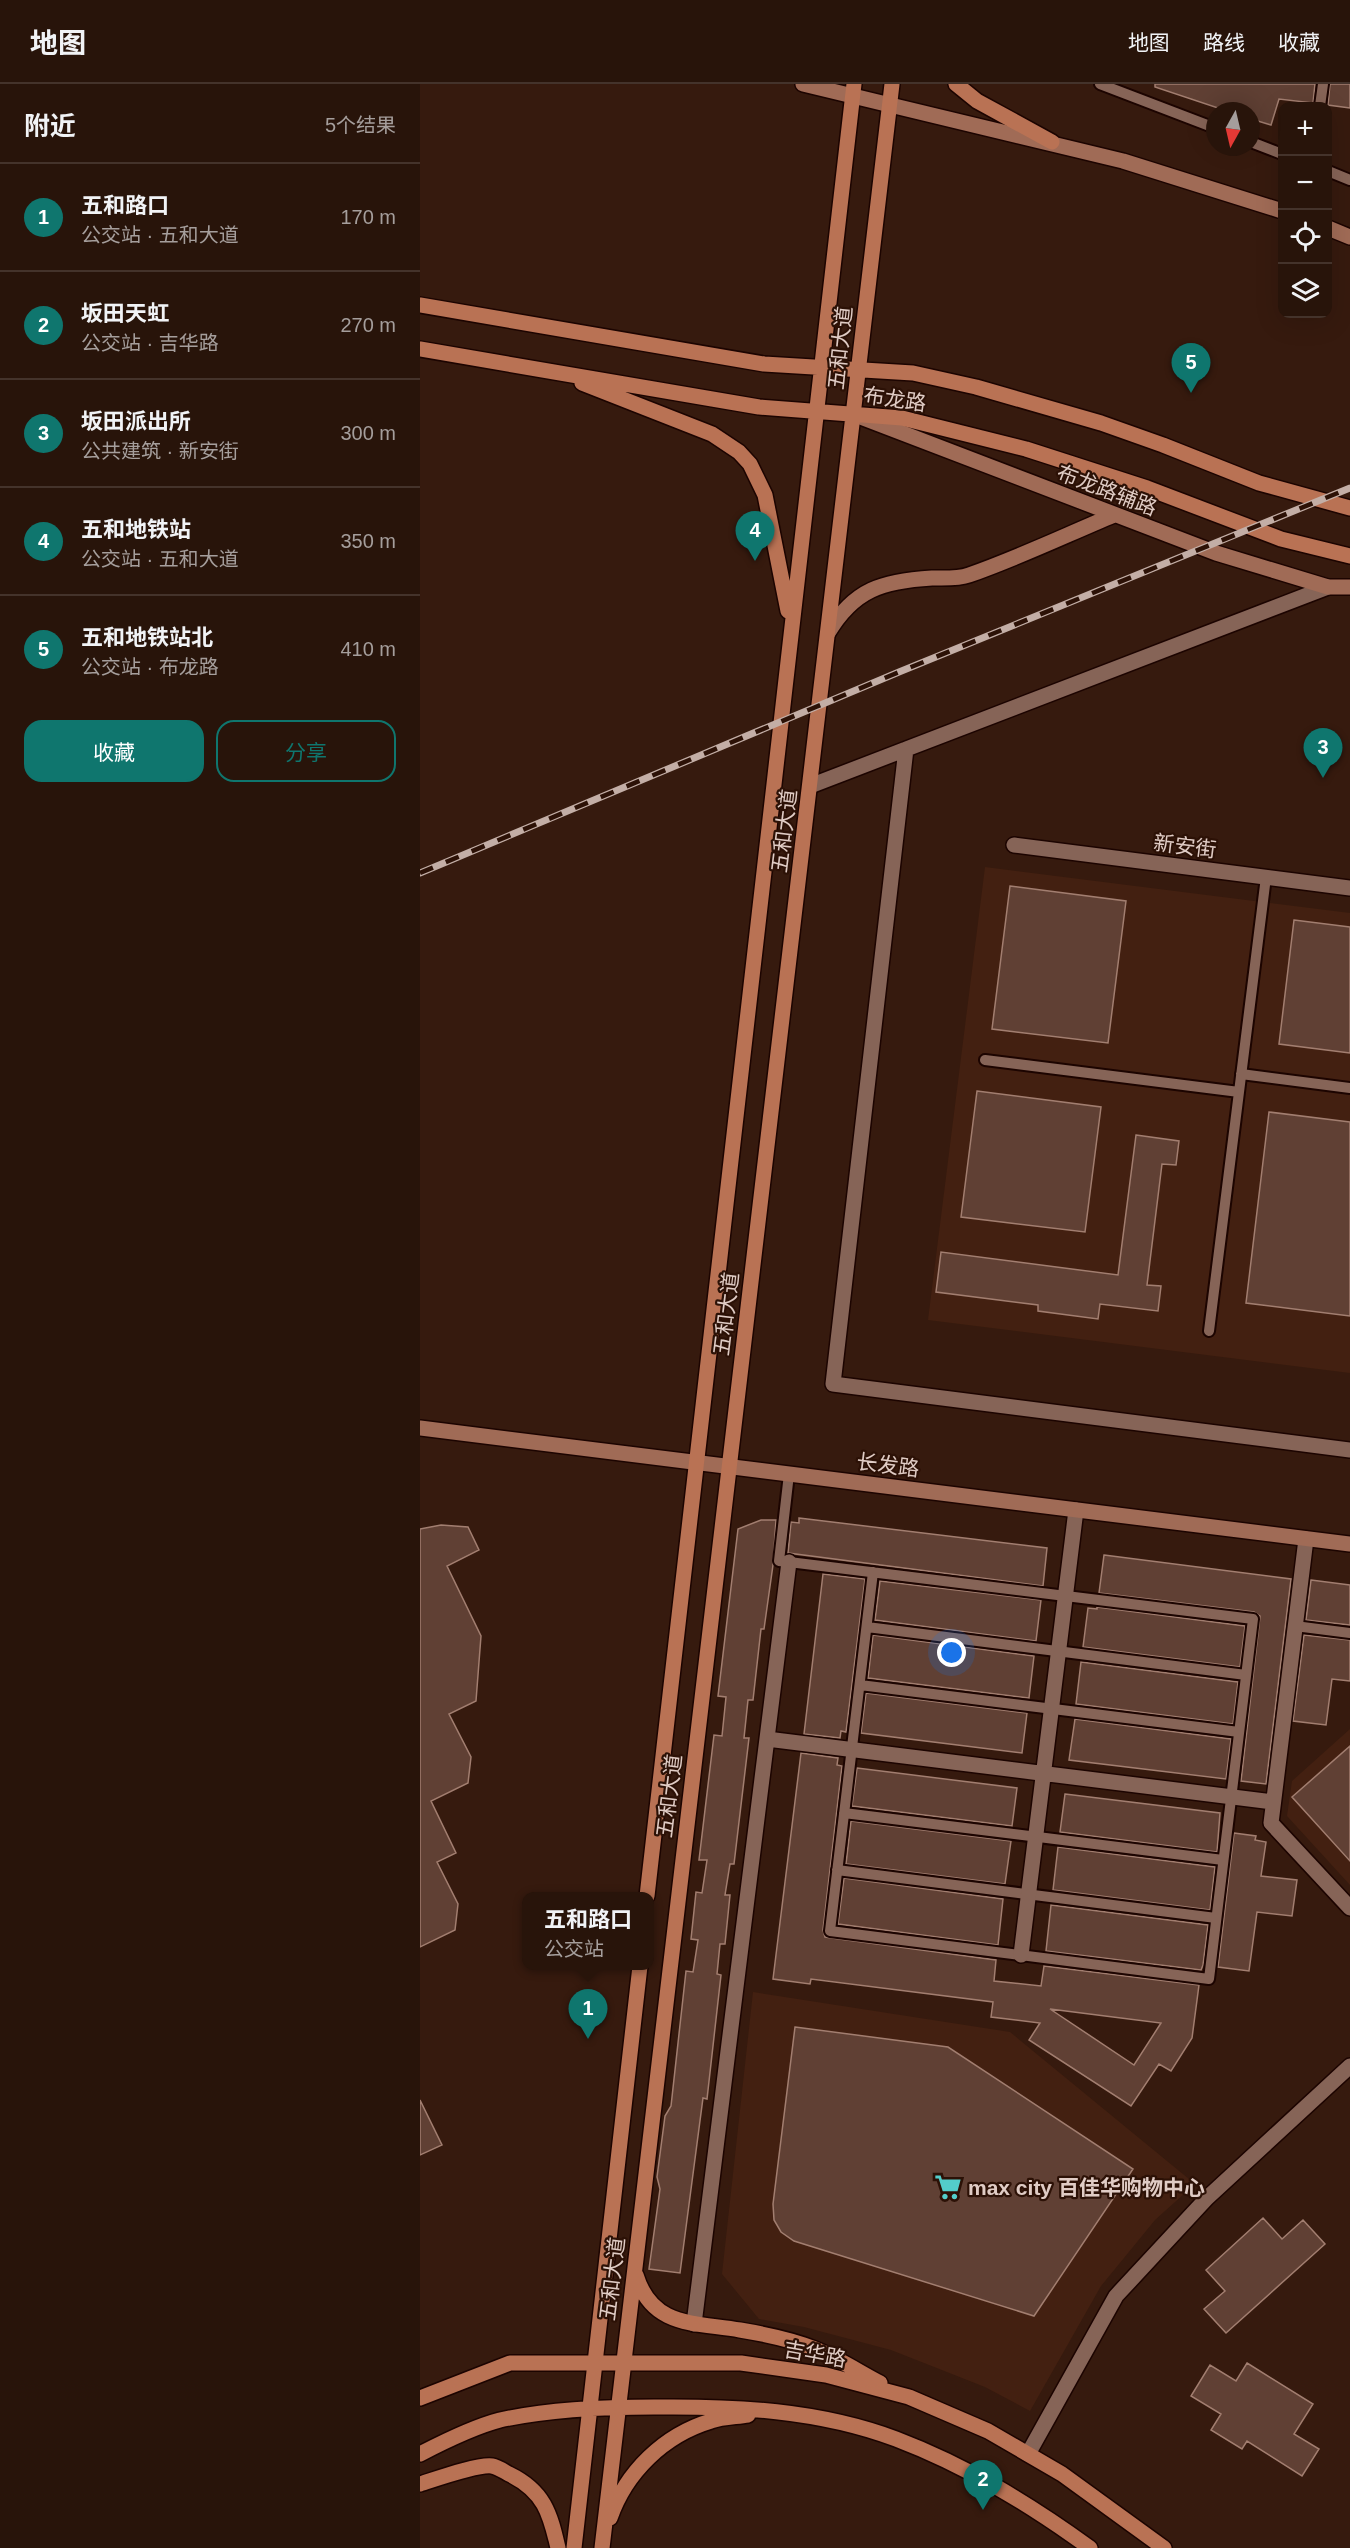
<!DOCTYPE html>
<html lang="zh">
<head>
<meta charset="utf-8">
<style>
  body { margin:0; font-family:Arial,"Noto Sans SC",sans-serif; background:#342118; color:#f1f3f6 }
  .controls { position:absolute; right:18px; top:18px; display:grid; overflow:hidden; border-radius:12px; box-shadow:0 6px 24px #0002 }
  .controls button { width:54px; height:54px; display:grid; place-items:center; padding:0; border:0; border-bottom:2px solid #44332b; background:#28140a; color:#f1f3f6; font:30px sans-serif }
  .compass { position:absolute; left:786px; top:18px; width:54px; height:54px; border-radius:50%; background:#28140a; box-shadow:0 6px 24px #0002; rotate:188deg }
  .you { position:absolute; left:532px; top:1569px; width:21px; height:21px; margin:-15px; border:4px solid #fff; border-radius:50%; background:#1a73e8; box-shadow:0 0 0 9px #1a73e833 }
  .badge { display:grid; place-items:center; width:39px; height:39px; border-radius:50%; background:#0f766e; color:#fff; font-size:20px; font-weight:700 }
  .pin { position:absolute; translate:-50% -50px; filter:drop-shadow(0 2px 3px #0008) }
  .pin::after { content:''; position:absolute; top:32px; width:21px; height:18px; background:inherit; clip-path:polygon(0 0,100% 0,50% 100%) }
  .popup { position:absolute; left:102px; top:1808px; width:132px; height:78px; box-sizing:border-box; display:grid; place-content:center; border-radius:12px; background:#28140a; filter:drop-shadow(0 2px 4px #0005); font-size:20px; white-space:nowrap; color:#a59e9c }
  .popup b { font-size:22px; color:#f1f3f6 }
  .popup::after { content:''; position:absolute; left:50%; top:100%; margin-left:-12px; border:12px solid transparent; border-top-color:#28140a }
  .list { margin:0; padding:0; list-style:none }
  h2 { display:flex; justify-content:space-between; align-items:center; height:78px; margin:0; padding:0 24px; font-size:26px }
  h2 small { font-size:20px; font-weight:400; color:#a59e9c }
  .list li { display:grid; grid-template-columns:39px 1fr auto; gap:18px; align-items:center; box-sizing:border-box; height:108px; padding:0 24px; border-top:2px solid #44332b }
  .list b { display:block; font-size:22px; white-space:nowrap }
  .list p { margin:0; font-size:20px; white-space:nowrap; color:#a59e9c }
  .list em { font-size:20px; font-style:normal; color:#a59e9c }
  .actions { display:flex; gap:12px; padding:18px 24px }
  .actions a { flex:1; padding:14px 0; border:2px solid #0f766e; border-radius:18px; text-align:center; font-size:21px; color:#0f766e }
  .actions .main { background:#0f766e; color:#fff }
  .icon { flex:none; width:33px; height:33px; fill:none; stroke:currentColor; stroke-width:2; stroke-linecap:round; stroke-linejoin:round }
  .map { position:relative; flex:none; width:930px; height:2464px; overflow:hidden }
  header { display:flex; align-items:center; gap:36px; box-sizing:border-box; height:84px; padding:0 30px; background:#28140a; border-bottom:2px solid #44332b }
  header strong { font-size:28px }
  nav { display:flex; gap:33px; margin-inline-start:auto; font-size:21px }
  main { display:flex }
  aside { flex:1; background:#28140a }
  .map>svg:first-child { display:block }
  .built { fill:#432011 }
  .building { fill:#604034; stroke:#a27e70; stroke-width:1.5; fill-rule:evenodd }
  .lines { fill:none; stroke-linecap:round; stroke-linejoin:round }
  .lane-casing { stroke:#1c0400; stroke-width:14 }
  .street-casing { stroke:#1c0400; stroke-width:18 }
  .secondary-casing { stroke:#1c0400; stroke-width:18 }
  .primary-casing { stroke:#1c0400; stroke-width:18 }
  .lane { stroke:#866457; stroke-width:10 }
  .street { stroke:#866457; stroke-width:15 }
  .secondary { stroke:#a06b56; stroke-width:15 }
  .primary { stroke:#b97254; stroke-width:15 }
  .rail-casing { stroke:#c3aea6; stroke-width:7 }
  .rail { stroke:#2c1106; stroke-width:4.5; stroke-dasharray:14; stroke-linecap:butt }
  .labels { text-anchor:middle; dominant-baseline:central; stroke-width:4.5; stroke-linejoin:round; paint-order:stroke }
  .street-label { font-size:21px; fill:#e0ccc5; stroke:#2c1106 }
  .poi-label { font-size:21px; font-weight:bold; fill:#e0ccc5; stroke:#2c1106; text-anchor:start }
</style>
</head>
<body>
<header>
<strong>地图</strong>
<nav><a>地图</a><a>路线</a><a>收藏</a></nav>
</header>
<main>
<aside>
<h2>附近<small>5个结果</small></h2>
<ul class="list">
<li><span class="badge">1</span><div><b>五和路口</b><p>公交站 · 五和大道</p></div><em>170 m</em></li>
<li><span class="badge">2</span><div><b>坂田天虹</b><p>公交站 · 吉华路</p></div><em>270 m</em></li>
<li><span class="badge">3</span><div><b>坂田派出所</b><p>公共建筑 · 新安街</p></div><em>300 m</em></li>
<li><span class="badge">4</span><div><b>五和地铁站</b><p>公交站 · 五和大道</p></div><em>350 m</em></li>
<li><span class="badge">5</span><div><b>五和地铁站北</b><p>公交站 · 布龙路</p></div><em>410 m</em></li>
</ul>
<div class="actions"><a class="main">收藏</a><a>分享</a></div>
</aside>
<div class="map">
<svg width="930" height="2464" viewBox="0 0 930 2464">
  <rect width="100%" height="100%" fill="#361a0e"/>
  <path class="built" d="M565,783L930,829V1289L508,1236Z
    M930,1645V1801L867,1732L872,1697Z
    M333,1908L590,1948L775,2100L735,2136L681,2202L610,2327L565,2303L471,2266L384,2243L339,2235L302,2190Z"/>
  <path class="building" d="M735,0H895L893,19L859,15L851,41L831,35V27H807L735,3Z
    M910,0H930V24L908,21Z
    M590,802L706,817L688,959L572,945Z
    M874,836L930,843V969L859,960Z
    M557,1007L681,1023L665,1148L541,1133Z
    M849,1028L930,1038V1232L826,1219Z
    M716,1051L759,1057L756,1081L742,1080L727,1201L741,1202L738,1227L680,1220L678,1235L618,1227V1221L516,1208L521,1168L698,1191Z
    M379,1434L627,1464L623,1502L368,1469L371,1438L379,1439Z
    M341,1436H356L353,1481L344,1545H341L333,1616H328L324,1654H329L314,1780H310L305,1811H310L305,1860H300L297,1890L301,1891L287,2015L283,2014L260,2189L229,2185L240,2105L237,2093L245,2032L251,2022L266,1887L273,1888L278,1856L271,1855L276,1808L282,1809L287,1776H279L294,1651L302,1652L306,1613L298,1612L318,1445Z
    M21,1441L48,1443L59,1466L27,1482L61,1552L56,1617L29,1630L51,1673L48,1699L11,1717L36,1769L17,1778L38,1820L35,1846L0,1863V1445Z
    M684,1471L871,1495L846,1700L821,1697L840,1532L834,1528L679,1509Z
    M403,1490L445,1495L426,1648L421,1647L420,1654L384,1650Z
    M891,1496L930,1501V1541L886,1536Z
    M460,1497L621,1516L616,1557L455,1536Z
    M677,1523L825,1542L820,1583L663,1563L668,1524L677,1525Z
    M453,1551L614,1572L609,1614L448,1594Z
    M884,1551L930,1556V1597L912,1595L906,1641L873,1637Z
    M661,1578L818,1598L813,1640L656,1620Z
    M446,1609L607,1629L602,1669L441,1649Z
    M655,1635L811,1655L806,1695L649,1676Z
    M930,1662V1777L872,1713Z
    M381,1669L418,1674L417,1681L422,1682L403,1846L405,1853L576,1876L574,1897L621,1902L624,1882L779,1901L772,1954L751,1987L739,1980L711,2022L609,1956L620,1939L571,1933L573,1918L391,1895L390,1900L353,1895ZM630,1925L693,1933L741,1939L714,1981Z
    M437,1684L597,1704L592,1742L432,1722Z
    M645,1710L800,1729L797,1768L640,1748Z
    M431,1737L591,1757L585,1800L426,1780Z
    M814,1749L836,1752L835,1756L846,1758L841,1792L877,1796L872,1832L837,1828L829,1887L798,1883Z
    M638,1763L795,1783L790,1826L633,1806Z
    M424,1794L583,1815L578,1861L418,1840Z
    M631,1821L788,1841L783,1881L781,1886L626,1867Z
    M375,1943L528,1963L713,2085L614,2232L374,2157L361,2148L354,2136L353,2120Z
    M0,2016L22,2061L0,2071Z
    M843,2134L862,2155L883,2136L905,2160L806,2249L784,2225L805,2207L786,2186Z
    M827,2279L893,2320L874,2350L899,2365L882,2392L827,2357L822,2365L791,2346L801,2330L771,2312L790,2281L816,2297Z"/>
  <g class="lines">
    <defs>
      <path id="lane" d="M680,0L795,44
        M900,22L903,0
        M831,58L862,70
        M908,87L930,96
        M565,976L819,1008
        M821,990L930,1004
        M789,1247L846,793
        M369,1390L359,1477L369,1478L833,1535L789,1895L410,1847L453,1488
        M875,1542L930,1549
        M447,1543L826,1591
        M440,1601L819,1648
        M424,1729L803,1776
        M417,1786L796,1834"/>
      <path id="street" d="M486,665L413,1300L930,1366
        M390,702L908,503
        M594,761L930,804
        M886,1455L851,1739L930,1824
        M347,1655L853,1718
        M601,1871L656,1426
        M274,2240L369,1478
        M608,2370L696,2212L787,2114L930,1982"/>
      <path id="secondary" d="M383,0L703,77L862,127
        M908,144L930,153
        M438,332L796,469L908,503H930
        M408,549C434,505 463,497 512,494C523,494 538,495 549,491C598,474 646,451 694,431
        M0,1344L930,1460"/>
      <path id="primary" d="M536,0L557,17L632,58
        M0,221L344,280L493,289L556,303L681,339L743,361L839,399L930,424
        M0,265L339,323L482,334L606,365L727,404L861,455L930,472
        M162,299L292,350L319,368L330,380L345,411L368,527
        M227,1812L434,0
        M216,2191C232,2244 275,2238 320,2246C344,2250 373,2256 395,2265C418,2274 439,2288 460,2299
        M0,2314L90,2279H321L406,2291L489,2313L568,2347L642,2390L744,2464
        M0,2370C25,2357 53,2343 80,2336C130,2325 183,2323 234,2323C315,2322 399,2326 476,2355C547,2382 609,2420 670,2464
        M0,2400C16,2395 58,2380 72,2382C78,2383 85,2388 89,2390C124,2407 130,2429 138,2464
        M190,2434C206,2388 244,2351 291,2337C302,2333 316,2333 328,2331
        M154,2464L220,1882
        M182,2464L472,0"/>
    </defs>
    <use href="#lane" class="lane-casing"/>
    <use href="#street" class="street-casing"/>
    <use href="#secondary" class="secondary-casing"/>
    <use href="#primary" class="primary-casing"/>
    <use href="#lane" class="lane"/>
    <use href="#street" class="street"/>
    <use href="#secondary" class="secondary"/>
    <use href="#primary" class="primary"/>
    <defs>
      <path id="rail" d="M0,789L479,588L930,404"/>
    </defs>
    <use href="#rail" class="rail-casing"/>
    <use href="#rail" class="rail"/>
  </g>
  <defs>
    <symbol id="supermarket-bare" viewBox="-9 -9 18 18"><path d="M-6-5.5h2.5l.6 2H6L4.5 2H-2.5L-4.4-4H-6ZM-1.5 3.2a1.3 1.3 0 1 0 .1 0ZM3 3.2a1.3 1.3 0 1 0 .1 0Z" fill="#53cdca" stroke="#2c1106" stroke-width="2.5" paint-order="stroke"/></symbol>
  </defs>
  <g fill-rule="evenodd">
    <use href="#supermarket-bare" x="509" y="2084" width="38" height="38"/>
  </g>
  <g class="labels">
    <g class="street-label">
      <text transform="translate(420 264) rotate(-84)">五和大道</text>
      <text transform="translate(475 315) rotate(8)">布龙路</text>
      <text transform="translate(687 406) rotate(21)">布龙路辅路</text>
      <text transform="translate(364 747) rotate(-83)">五和大道</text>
      <text transform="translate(765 762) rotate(7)">新安街</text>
      <text transform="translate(306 1230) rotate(-83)">五和大道</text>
      <text transform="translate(468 1381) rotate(7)">长发路</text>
      <text transform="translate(249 1712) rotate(-83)">五和大道</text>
      <text transform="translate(192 2195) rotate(-83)">五和大道</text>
      <text transform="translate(395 2270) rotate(10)">吉华路</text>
    </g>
    <g class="poi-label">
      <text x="548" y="2103">max city 百佳华购物中心</text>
    </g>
  </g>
</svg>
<div class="controls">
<button>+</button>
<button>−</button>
<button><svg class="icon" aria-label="locate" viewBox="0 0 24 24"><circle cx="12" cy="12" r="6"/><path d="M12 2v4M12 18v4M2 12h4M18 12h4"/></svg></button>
<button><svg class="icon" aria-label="layers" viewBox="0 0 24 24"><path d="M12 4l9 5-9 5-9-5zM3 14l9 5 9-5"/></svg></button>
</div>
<svg class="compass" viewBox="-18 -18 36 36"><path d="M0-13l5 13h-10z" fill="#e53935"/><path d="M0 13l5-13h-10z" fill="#a59e9c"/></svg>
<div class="you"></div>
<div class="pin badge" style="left:168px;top:1955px">1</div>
<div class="popup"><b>五和路口</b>公交站</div>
<div class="pin badge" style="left:563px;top:2426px">2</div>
<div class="pin badge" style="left:903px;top:694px">3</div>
<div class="pin badge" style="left:335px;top:477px">4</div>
<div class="pin badge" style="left:771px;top:309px">5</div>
</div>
</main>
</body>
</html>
